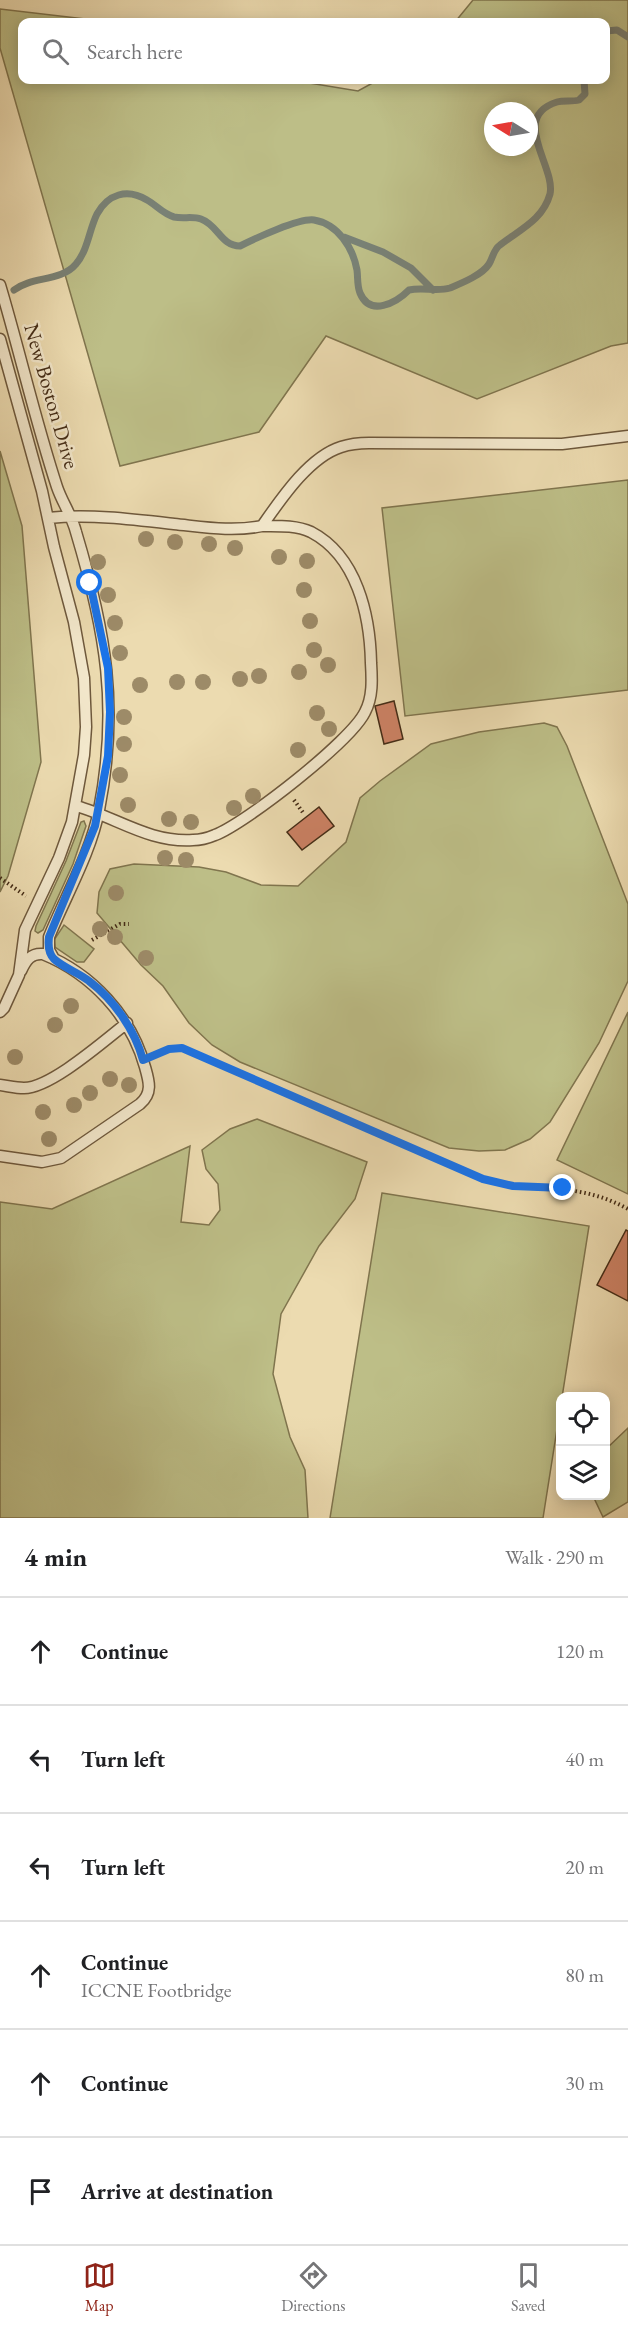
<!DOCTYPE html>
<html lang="en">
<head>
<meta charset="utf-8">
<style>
  body { margin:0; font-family:"EB Garamond",serif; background:#f6f6f6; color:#202124 }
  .controls { position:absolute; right:18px; bottom:18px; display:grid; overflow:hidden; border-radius:12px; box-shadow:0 3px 15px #0003 }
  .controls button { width:54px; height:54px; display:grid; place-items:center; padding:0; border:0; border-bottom:2px solid #e0e0e0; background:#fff; color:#202124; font:30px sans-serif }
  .compass { position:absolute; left:484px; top:102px; width:54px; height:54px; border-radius:50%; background:#fff; box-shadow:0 3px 15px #0003; rotate:281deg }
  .stop { position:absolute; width:18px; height:18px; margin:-14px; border:4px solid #1a73e8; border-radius:50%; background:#fff }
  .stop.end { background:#1a73e8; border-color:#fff; box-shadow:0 2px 6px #0008 }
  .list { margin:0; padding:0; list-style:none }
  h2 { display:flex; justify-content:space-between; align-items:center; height:78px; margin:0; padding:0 24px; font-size:26px }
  h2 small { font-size:20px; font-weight:400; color:#757577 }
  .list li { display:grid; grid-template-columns:39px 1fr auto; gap:18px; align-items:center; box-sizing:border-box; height:108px; padding:0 24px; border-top:2px solid #e0e0e0 }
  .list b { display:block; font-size:22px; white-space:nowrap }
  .list p { margin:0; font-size:20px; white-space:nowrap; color:#757577 }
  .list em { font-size:20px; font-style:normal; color:#757577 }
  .icon { flex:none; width:33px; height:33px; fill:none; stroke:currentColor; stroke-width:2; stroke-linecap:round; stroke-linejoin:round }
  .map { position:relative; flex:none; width:628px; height:1518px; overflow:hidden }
  .search { position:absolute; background:#fff; box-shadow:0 3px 15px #0003; left:18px; right:18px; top:18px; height:66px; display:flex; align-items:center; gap:15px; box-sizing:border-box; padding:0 21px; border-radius:12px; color:#757577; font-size:22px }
  .sheet { height:726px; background:#fff }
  nav { display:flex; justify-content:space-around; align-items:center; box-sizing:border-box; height:84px; border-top:2px solid #e0e0e0; background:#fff; font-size:16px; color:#757577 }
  nav a { display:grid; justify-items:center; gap:3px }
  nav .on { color:#8f2418 }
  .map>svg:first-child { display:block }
  .green { fill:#bdbe87; stroke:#80754e; stroke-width:1.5; fill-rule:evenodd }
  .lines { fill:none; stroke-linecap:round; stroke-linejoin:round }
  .stream { stroke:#798175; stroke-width:7 }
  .building { fill:#cd8265; stroke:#442c16; stroke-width:1.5 }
  .service-casing { stroke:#6e583c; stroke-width:13 }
  .path { stroke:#442c16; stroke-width:4; stroke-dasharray:1.5 3; stroke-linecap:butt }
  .service { stroke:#f3e8cc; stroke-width:10 }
  .tree { fill:#9d8b68 }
  .route { stroke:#1a73e8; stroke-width:8 }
  .labels { text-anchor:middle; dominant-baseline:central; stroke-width:5; stroke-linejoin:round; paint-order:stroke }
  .street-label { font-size:21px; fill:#442c16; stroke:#f3e8cc }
</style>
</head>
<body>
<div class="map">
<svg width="628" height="1518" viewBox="0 0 628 1518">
  <rect width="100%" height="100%" fill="#ecdbb0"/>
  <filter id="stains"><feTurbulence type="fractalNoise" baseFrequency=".00333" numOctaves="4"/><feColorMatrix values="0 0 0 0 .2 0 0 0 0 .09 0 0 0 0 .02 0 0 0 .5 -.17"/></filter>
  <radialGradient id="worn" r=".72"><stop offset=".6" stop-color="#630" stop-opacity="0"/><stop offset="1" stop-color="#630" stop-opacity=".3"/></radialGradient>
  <path class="green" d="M473,0H628V343L611,346L477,399L326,336L259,432L120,466L0,48V9L111,22H22V80H291L358,91L378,80H606V22H455ZM493,111H529V147H493Z
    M0,451L22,526L41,762L8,876L0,892Z
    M628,480V690L405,716L382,508Z
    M544,723L557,727L567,746L628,904V981L599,1043L550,1122L530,1139L505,1150L479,1151L449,1148L240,1062L212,1045L189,1023L163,986L141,965L97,913L99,892L110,869L134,864L199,867L226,872L261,885L298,886L346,842L360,798L380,781L431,744L479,732Z
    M84,821L86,826L73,864L43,930L38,933L35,931L36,926L66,861L81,822Z
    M64,925L94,949L84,962H77L55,947L54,940Z
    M628,1012V1194L557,1160Z
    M257,1119L367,1162L355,1199L319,1246L281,1314L273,1374L290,1437L305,1470L308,1518H0V1202L52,1209L190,1146L181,1222L209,1225L220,1210L218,1184L206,1169L202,1150L230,1129Z
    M382,1193L589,1226L543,1518H330Z
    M628,1428V1502L603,1517L593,1496H606V1449Z"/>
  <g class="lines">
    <path class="stream" d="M606,31L617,30L628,37
      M344,237L383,252L411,268L433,290
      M14,290C32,276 61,282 76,264C88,250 89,230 97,214C108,194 127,188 147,200C156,205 163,214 174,217C183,219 193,216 201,219C218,225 221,246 240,246C256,238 299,218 314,220C338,224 353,248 357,270C358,278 357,286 360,293C370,317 396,303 409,290C423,287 437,292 450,288C462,283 482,275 489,264C493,258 493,250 500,245C519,230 543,220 550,194C556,167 509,117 557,102C564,100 572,102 579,100L585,94L584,80"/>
  </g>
  <path class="building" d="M394,701L403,739L384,744L375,706Z
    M319,807L334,826L302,850L287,832Z
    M626,1230L628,1231V1301L597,1285Z"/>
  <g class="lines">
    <defs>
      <path id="service" d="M0,285C20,352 35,420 57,487C62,502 72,516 76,532C106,632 119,708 99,810C91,853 65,897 49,937V950L54,959
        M0,339L42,491L54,547L74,622L84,678L86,727L84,755L72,822L59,858L25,930L19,975L4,1008L0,1012
        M48,518C91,514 131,519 174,524C204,527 232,532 262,526C281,499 309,457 341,447C350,444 360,443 369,443L562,444L628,436
        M76,806C116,817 149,843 193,840C200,840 208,838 215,835C246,823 351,741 365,712C373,697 372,679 371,663C370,615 357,556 311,532C296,525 278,526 262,526
        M0,1085C8,1086 16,1088 24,1088C51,1088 105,1040 127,1023
        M0,1156L42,1162L61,1158L140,1104C153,1093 149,1081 145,1067C131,1016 92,974 43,954C31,953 26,960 21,971"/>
    </defs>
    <use href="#service" class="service-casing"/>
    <path class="path" d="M294,800L304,814
      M0,878L26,896
      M92,940L120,924H129
      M155,1055L169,1049L182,1048L483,1179C493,1181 504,1185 515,1186C557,1189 590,1188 628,1209"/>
    <use href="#service" class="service"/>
  </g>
  <g class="tree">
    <circle cx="146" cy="539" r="8"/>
    <circle cx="175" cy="542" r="8"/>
    <circle cx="209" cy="544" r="8"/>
    <circle cx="235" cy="548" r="8"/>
    <circle cx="279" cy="557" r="8"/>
    <circle cx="307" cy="561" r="8"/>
    <circle cx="98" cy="562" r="8"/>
    <circle cx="304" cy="590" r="8"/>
    <circle cx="108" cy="595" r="8"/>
    <circle cx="310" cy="621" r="8"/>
    <circle cx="115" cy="623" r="8"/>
    <circle cx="314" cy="650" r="8"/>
    <circle cx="120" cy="653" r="8"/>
    <circle cx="328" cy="665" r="8"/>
    <circle cx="299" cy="672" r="8"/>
    <circle cx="259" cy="676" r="8"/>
    <circle cx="240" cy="679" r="8"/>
    <circle cx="177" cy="682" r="8"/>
    <circle cx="203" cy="682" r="8"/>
    <circle cx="140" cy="685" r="8"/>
    <circle cx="317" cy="713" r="8"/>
    <circle cx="124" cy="717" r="8"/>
    <circle cx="329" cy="729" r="8"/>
    <circle cx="124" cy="744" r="8"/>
    <circle cx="298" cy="750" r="8"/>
    <circle cx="120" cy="775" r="8"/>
    <circle cx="253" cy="796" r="8"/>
    <circle cx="128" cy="805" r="8"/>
    <circle cx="234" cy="808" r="8"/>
    <circle cx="169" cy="819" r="8"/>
    <circle cx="191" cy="822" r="8"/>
    <circle cx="165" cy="858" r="8"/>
    <circle cx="186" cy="860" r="8"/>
    <circle cx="116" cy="893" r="8"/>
    <circle cx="100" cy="929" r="8"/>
    <circle cx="115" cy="937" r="8"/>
    <circle cx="146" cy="958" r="8"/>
    <circle cx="71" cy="1006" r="8"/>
    <circle cx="55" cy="1025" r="8"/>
    <circle cx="15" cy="1057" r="8"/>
    <circle cx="110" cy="1079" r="8"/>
    <circle cx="129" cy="1085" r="8"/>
    <circle cx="90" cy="1093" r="8"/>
    <circle cx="74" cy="1105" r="8"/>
    <circle cx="43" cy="1112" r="8"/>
    <circle cx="49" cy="1139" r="8"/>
  </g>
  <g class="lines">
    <path class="route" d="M90,583L108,668L110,712L108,756L95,826L49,937C48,945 49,954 54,959C64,968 79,973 89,981C114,1000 135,1030 143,1060L169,1049L182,1048L483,1179L513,1186L563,1188"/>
  </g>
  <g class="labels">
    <g class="street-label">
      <text transform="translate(52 396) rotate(74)">New Boston Drive</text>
    </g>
  </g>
  <rect width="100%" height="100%" filter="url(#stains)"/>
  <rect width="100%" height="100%" fill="url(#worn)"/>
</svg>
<div class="controls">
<button><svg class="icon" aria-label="locate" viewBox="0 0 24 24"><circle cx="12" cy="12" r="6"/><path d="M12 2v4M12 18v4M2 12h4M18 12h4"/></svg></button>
<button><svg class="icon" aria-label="layers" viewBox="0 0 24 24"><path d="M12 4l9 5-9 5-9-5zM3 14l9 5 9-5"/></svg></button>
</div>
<svg class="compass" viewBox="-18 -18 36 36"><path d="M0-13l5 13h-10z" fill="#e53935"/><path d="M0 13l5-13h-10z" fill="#757577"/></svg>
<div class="stop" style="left:90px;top:583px"></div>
<div class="stop end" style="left:563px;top:1188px"></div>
<div class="search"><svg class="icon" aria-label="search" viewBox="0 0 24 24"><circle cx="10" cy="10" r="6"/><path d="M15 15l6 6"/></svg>Search here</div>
</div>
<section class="sheet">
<h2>4 min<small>Walk · 290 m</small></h2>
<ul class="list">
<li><svg class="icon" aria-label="ahead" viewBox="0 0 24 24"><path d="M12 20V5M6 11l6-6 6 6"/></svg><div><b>Continue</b></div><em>120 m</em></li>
<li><svg class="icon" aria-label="left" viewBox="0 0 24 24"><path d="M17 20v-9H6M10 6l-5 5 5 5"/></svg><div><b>Turn left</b></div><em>40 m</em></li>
<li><svg class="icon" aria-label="left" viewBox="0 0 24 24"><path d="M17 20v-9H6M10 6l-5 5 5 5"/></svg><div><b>Turn left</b></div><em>20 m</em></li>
<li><svg class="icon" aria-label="ahead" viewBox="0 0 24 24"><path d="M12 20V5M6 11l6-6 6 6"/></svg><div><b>Continue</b><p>ICCNE Footbridge</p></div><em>80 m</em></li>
<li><svg class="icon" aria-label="ahead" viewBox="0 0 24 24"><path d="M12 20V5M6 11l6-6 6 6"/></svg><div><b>Continue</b></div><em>30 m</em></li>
<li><svg class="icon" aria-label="arrive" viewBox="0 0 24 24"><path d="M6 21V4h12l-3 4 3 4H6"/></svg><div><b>Arrive at destination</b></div></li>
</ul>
</section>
<nav>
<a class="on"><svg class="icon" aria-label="map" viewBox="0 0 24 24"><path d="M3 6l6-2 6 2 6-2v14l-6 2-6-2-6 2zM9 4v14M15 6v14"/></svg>Map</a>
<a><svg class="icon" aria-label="directions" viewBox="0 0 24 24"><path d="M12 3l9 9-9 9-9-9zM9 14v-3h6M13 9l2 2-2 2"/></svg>Directions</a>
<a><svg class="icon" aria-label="saved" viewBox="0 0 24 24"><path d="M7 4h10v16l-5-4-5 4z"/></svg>Saved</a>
</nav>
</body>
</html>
